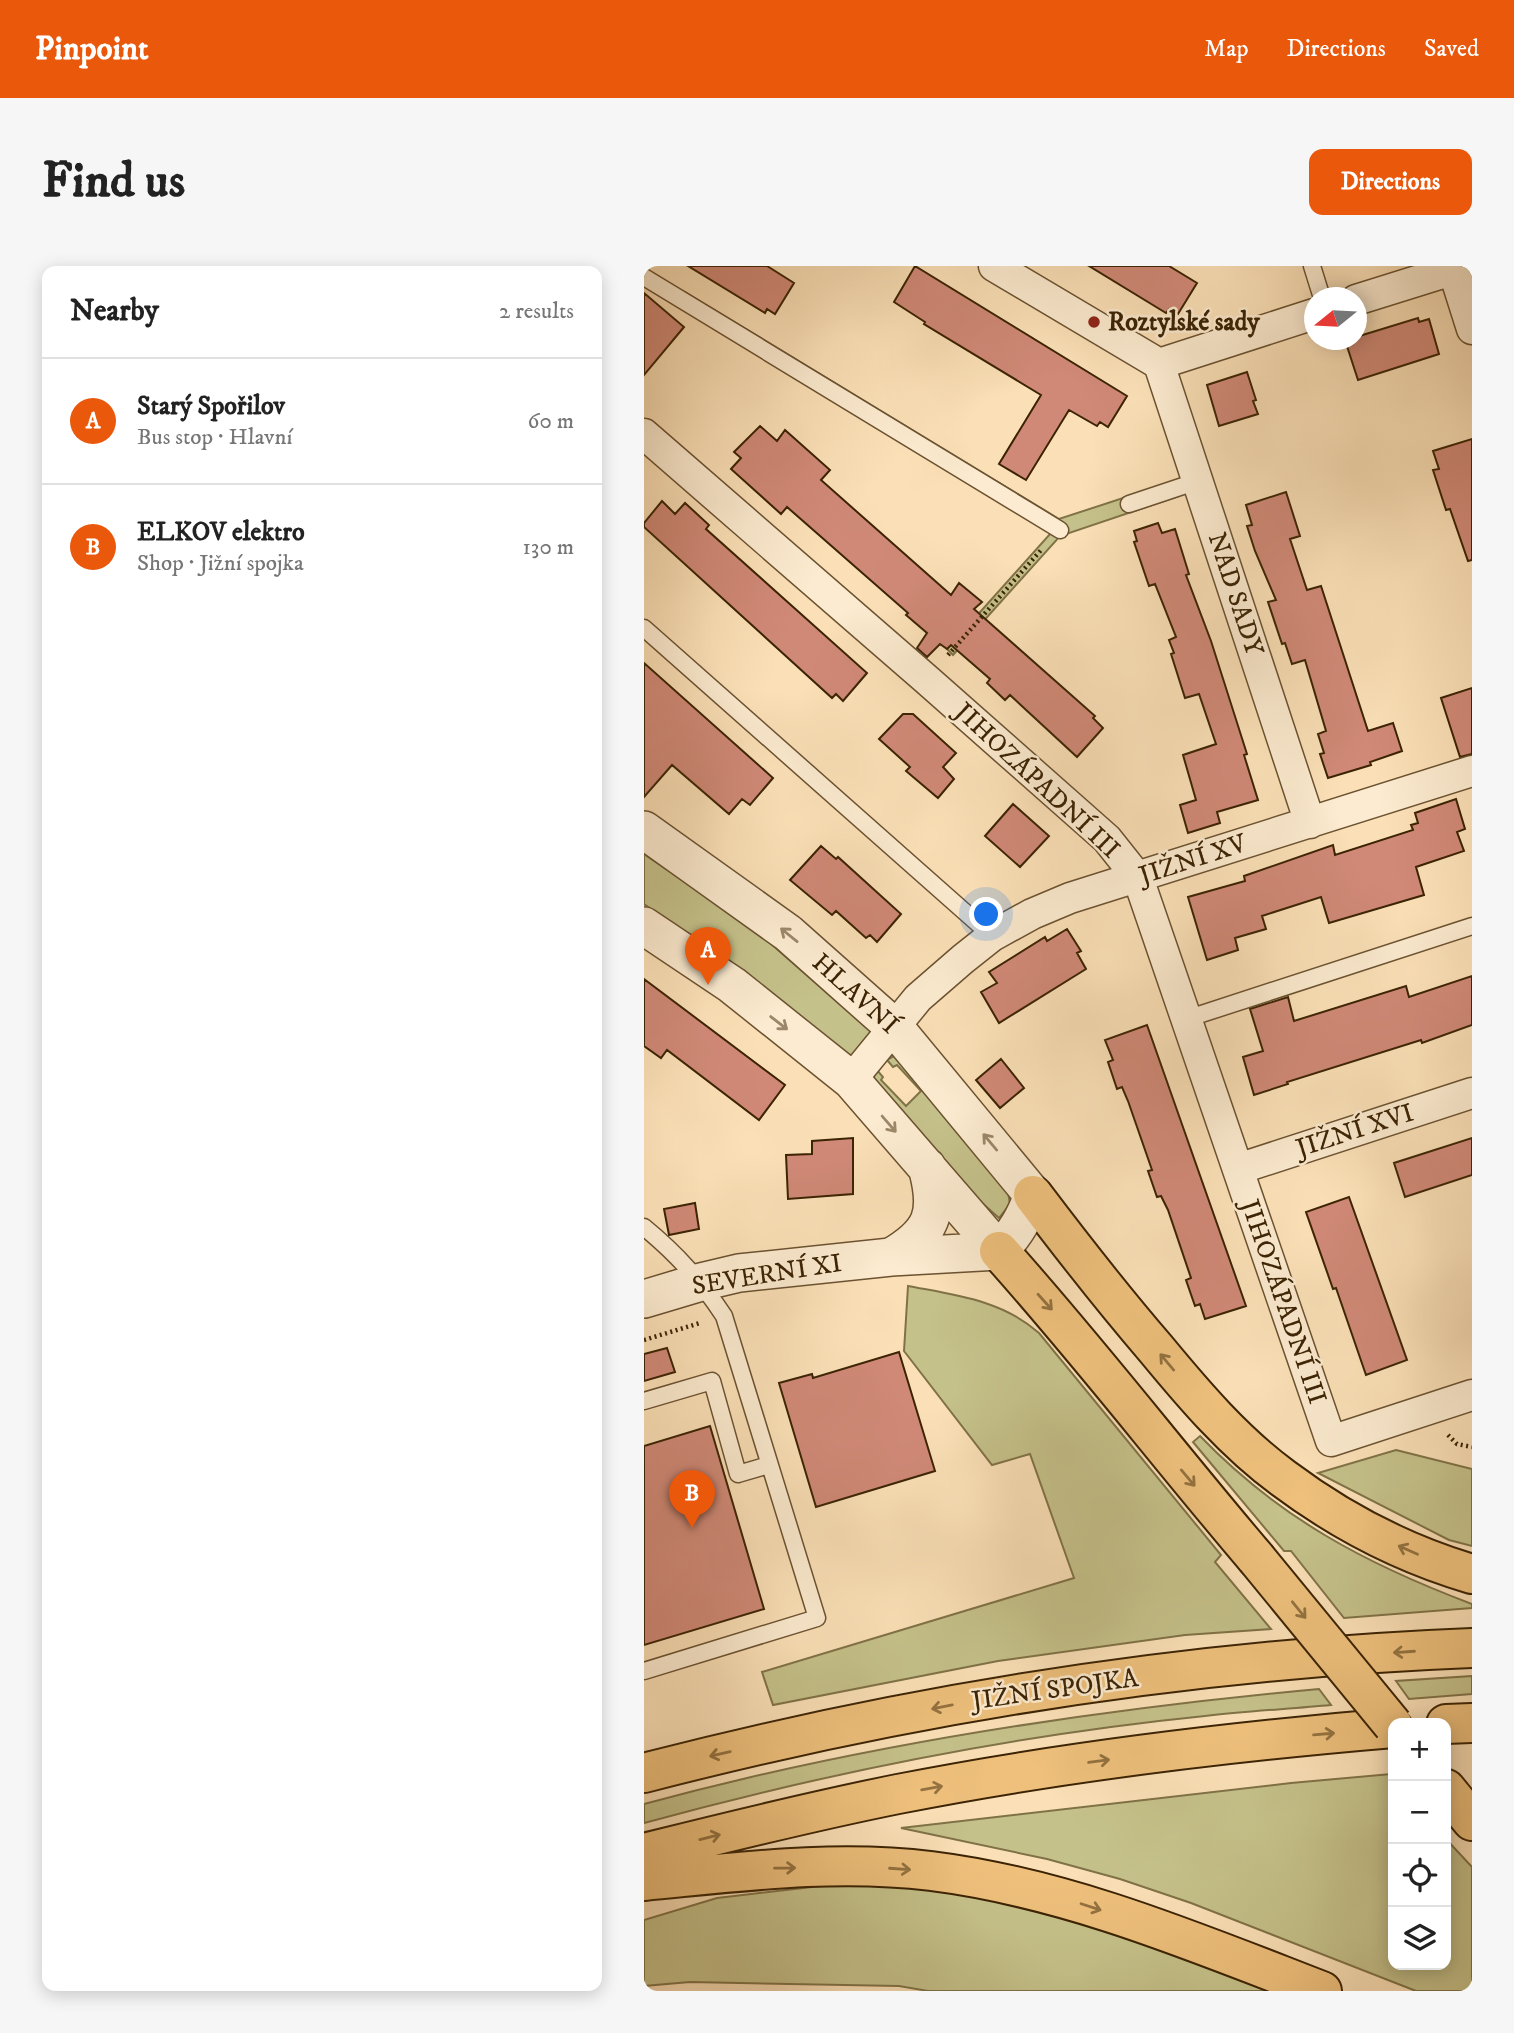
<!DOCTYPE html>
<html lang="en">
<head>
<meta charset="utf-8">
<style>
  body { margin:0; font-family:"IM FELL DW Pica",serif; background:#f6f6f6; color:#222 }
  .controls { position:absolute; right:21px; bottom:21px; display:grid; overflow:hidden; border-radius:14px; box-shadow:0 4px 18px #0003 }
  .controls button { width:63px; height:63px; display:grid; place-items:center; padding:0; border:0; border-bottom:2px solid #e0e0e0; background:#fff; color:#222; font:35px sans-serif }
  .compass { position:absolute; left:660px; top:21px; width:63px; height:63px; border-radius:50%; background:#fff; box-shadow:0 4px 18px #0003; rotate:252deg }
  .you { position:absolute; left:343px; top:649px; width:24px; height:24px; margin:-18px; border:5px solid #fff; border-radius:50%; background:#1a73e8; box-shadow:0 0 0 10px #1a73e833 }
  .badge { display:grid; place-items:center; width:46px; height:46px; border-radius:50%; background:#ea580c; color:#fff; font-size:23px; font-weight:700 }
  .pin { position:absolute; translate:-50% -58px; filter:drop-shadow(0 2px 4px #0008) }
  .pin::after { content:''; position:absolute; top:37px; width:24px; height:21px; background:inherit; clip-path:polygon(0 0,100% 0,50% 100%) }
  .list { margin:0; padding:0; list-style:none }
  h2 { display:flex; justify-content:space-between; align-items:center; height:91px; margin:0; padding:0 28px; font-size:30px }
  h2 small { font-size:23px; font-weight:400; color:#767676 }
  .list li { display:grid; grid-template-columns:46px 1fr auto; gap:21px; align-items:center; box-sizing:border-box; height:126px; padding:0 28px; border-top:2px solid #e0e0e0 }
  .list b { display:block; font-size:26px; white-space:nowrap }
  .list p { margin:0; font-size:23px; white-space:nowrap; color:#767676 }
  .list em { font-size:23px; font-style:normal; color:#767676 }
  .icon { flex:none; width:38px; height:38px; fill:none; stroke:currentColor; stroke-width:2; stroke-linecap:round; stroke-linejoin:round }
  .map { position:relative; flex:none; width:828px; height:1725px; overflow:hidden; border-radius:14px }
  header { display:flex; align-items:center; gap:42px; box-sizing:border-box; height:98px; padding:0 35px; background:#ea580c; color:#fff }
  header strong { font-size:33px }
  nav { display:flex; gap:38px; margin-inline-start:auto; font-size:24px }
  .intro { display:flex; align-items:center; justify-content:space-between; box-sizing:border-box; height:168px; padding:0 42px }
  h1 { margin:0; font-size:49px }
  .button { padding:18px 32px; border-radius:14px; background:#ea580c; color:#fff; font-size:24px; font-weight:700 }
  main { display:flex; gap:42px; padding:0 42px }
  aside { flex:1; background:#fff; border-radius:14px; box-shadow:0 4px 18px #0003 }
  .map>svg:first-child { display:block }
  .green { fill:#c5c18a; stroke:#807247; stroke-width:2 }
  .building { fill:#d08977; stroke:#3b2304; stroke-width:2 }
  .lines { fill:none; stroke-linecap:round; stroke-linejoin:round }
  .service-casing { stroke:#6b5231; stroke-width:19 }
  .minor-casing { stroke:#6b5231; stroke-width:33 }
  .tertiary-casing { stroke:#6b5231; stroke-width:40 }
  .trunk-casing { stroke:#3b2304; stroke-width:42 }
  .path { stroke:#3b2304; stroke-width:4.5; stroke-dasharray:2 3.5; stroke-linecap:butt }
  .service { stroke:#fcebd0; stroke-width:16 }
  .minor { stroke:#fcebd0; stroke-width:30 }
  .tertiary { stroke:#fcebd0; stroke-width:37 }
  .trunk { stroke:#eec07c; stroke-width:38 }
  .trunk-bridge-casing { stroke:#3b2304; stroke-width:42; stroke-linecap:butt }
  .trunk-bridge { stroke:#eec07c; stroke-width:38 }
  .oneway { stroke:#9c876a }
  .oneway2 { stroke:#947240 }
  .poi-dot { fill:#8f2418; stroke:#fcebd0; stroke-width:2.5 }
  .labels { text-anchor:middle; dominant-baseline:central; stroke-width:5; stroke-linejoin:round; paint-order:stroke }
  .poi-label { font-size:26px; font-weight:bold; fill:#3b2304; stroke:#fcebd0; text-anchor:start }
  .street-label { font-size:26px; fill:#3b2304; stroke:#fcebd0 }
</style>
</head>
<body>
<header>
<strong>Pinpoint</strong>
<nav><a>Map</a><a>Directions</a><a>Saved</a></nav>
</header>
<div class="intro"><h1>Find us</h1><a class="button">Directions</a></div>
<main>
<aside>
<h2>Nearby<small>2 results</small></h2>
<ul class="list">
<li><span class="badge">A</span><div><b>Starý Spořilov</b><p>Bus stop · Hlavní</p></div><em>60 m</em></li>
<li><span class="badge">B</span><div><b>ELKOV elektro</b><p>Shop · Jižní spojka</p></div><em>130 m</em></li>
</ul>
</aside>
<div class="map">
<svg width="828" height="1725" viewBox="0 0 828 1725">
  <rect width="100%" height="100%" fill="#fbe0b7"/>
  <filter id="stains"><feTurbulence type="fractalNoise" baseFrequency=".00286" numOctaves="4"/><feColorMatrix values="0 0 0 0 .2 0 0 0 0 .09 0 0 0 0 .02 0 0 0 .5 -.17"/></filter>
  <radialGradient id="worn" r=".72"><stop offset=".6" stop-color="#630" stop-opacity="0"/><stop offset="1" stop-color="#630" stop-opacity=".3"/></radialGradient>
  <path class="green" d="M41,26L415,253L531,215L535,230L416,270L309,389L303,383L407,267L34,40Z
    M0,588L110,663L231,769L209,792L73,688L0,638Z
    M252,789L362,914L366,938L355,952L337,936L228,810L233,804L239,811L237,814L262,840L277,825L253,799L249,801L243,794Z
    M264,1020C311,1029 358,1034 395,1067L577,1289L571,1296L627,1363L541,1369L354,1395L129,1439L118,1406L430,1312L386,1188L348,1199L260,1085Z
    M556,1170C635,1252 722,1298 828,1338V1342L700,1352L647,1285H640L549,1176Z
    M752,1184L828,1203V1280L805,1274L674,1207Z
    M828,1410V1428L765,1433L752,1415Z
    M675,1423L687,1439C645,1443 603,1445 561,1450C372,1469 183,1507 0,1557V1538C221,1478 447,1444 675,1423Z
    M747,1508L749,1511V1699H802V1573L828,1601V1725H772L547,1637L476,1613L403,1593L257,1562L647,1517Z
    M203,1617C246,1619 289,1622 331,1630C436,1650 536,1688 636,1725H284L255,1720L46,1716L0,1720V1654L73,1632Z"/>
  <path class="building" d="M44,0H123L150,17L131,48L123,43L121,47Z
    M271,0L483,130L464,161L456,156L453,160L425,144L382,214L355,198L397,129L280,58L281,56L250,36Z
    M445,0H525L553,17L534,48L525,43L522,47Z
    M0,27L40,61L0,109Z
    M774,52L775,56L785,53L795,88L714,114L701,74H712V71Z
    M603,106L612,134L609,135L614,148L575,160L563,119Z
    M116,160L133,175L141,164L186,204L177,214L307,329L315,317L338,336L330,343L451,450L449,452L459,462L433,491L366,429L361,434L343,417L346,413L307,379L303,383L296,378L283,391L273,382L283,367L262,349L264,347L143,241L137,248L87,203L97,192L90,186Z
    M828,173V294L824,295L806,243L802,244L789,204L795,203L789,185Z
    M642,226L656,270L646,273L663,324L677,320L724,465L749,457L758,485L726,496L727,499L684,512L676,488L680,487L674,468L682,465L661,394L648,398L641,377L638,378L624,336L632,334L611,285L603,260L608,259L602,239Z
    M18,235L31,248L41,237L65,259L62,263L223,407L199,435L192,428L188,432L0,261V257Z
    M514,257L518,267L531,263L545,308L542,309L567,375L603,488L600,489L614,534L573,546L576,557L544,567L536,539L552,534L539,489L572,478L555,428L541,432L527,388L530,387L525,374L532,371L511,318L505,320L490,276L493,275L490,265Z
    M0,397L129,512L106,539L98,533L85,548L28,499L0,531Z
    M828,422V488L816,491L797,432Z
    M259,448H269L312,487L299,501L310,513L294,532L262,505L266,501L235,473Z
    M812,533L821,563L813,566L820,585L772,601L780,629L685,657L677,631L618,650L622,663L591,672L594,684L563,694L544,631L601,615L600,610L689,579L691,589L769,564L767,559L774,557L771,547Z
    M369,538L405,570L376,601L341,570Z
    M177,580L192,593L194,591L257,648L233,676L226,669L222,672L192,645L188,649L146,614Z
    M423,663L437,685L433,687L442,703L355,757L337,726L353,717L345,706L401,671L403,675Z
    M828,710V759L778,777L777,774L643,816L644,818L610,829L599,791L619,785L606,743L644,731L650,755L762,720L765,731Z
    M0,713L141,819L115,854L23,784L17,792L0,780Z
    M503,759L602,1040L561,1053L556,1038L551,1040L542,1014L547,1012L524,944L517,930L513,931L504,905L508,904L484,835L478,821L473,823L464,796L469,794L461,774Z
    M357,793L380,822L356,842L332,814Z
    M209,872V928L144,933L142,889L168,888V875Z
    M828,872V909L761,931L750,897Z
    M705,931L763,1094L722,1109L692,1022L689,1023L662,946Z
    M51,937L55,963L25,969L20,943Z
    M23,1082L31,1106L0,1115V1088Z
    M255,1086L291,1205L172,1241L135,1117L168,1108L169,1112Z
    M66,1160L120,1343L0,1379V1180Z"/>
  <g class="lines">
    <defs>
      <path id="service" d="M668,0L678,32
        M0,11L416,264
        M485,238L554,215
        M0,362L348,670
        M542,753L828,660
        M0,961C34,989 56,1014 80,1050L173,1352L0,1405
        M0,1135L68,1115L94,1208L125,1199"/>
      <path id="minor" d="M350,0L515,98
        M809,3L828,63
        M712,34L821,0
        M515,98L666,557
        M515,98L670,48
        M0,168L282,413L463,573L494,612L687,1175L828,1129
        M207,814L274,732L319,693L348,670L388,648L426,632L828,505
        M594,903L828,827"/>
      <path id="tertiary" d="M0,564L144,667L251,762L389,929C381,951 372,967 355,985
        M0,660L88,719L207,814L355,985
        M247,991C288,967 296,948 283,901
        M0,1033L57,1016L95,1007L247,991L355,985"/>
      <path id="trunk" d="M389,929C429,982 469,1033 512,1083C550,1129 590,1176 639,1212C695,1254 760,1288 828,1308
        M355,985C444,1084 525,1190 612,1292
        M802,1458L828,1457
        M0,1507C270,1437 549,1393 828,1382
        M802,1523L828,1555
        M0,1587C84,1566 169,1545 254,1528C417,1496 583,1476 749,1462
        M0,1615C95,1606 191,1593 287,1605C423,1622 551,1676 678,1725"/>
    </defs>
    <use href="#service" class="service-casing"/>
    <use href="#minor" class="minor-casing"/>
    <use href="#tertiary" class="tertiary-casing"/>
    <use href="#trunk" class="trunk-casing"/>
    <path class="path" d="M304,389L398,283
      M0,1074L56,1057
      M804,1169L813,1178L828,1181"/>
    <use href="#service" class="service"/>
    <use href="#minor" class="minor"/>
    <use href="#tertiary" class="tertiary"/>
    <use href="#trunk" class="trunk"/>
    <defs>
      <path id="trunk-bridge" d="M612,1292L749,1459"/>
    </defs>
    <use href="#trunk-bridge" class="trunk-bridge-casing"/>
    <use href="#trunk-bridge" class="trunk-bridge"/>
  </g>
  <defs><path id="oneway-shaft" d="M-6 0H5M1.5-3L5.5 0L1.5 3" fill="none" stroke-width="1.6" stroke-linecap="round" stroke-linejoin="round" transform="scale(1.75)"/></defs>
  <g class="oneway">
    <use href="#oneway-shaft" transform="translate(145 669) rotate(-141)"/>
    <use href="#oneway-shaft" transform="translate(135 757) rotate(38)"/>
    <use href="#oneway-shaft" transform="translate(245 858) rotate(49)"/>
    <use href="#oneway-shaft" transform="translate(346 876) rotate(-130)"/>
  </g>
  <g class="oneway2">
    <use href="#oneway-shaft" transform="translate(401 1036) rotate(48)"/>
    <use href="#oneway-shaft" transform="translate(523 1096) rotate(-130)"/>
    <use href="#oneway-shaft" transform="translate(544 1212) rotate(50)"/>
    <use href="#oneway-shaft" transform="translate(764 1284) rotate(-156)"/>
    <use href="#oneway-shaft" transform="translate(655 1344) rotate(51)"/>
    <use href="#oneway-shaft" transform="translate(760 1386) rotate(176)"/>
    <use href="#oneway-shaft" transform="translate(298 1441) rotate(169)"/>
    <use href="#oneway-shaft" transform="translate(680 1468) rotate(-5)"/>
    <use href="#oneway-shaft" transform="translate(76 1488) rotate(167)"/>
    <use href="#oneway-shaft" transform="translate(455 1495) rotate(-8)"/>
    <use href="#oneway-shaft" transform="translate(288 1522) rotate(-10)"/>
    <use href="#oneway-shaft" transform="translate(66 1571) rotate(-14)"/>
    <use href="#oneway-shaft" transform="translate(141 1602) rotate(-1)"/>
    <use href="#oneway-shaft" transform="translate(256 1603) rotate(4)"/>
    <use href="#oneway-shaft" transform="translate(447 1641) rotate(18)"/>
  </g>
  <circle class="poi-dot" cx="450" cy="56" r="7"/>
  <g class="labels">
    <g class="poi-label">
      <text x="464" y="56">Roztylské sady</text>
    </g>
    <g class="street-label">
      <text transform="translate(591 328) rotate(72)">NAD SADY</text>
      <text transform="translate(393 515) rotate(43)">JIHOZÁPADNÍ III</text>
      <text transform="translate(549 594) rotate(-18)">JIŽNÍ XV</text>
      <text transform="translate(211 728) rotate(42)">HLAVNÍ</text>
      <text transform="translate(711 865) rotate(-18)">JIŽNÍ XVI</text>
      <text transform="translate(123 1009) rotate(-9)">SEVERNÍ XI</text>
      <text transform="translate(639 1036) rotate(71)">JIHOZÁPADNÍ III</text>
      <text transform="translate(411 1424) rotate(-8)">JIŽNÍ SPOJKA</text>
    </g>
  </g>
  <rect width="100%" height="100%" filter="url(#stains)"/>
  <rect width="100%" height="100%" fill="url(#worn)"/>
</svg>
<div class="controls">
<button>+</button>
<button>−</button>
<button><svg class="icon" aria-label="locate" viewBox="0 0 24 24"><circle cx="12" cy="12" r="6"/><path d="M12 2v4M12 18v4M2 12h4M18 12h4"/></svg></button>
<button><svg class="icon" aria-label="layers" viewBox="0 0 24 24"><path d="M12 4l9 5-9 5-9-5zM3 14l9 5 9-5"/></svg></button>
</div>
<svg class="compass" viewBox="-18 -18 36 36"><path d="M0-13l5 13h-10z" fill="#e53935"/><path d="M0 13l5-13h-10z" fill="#767676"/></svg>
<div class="you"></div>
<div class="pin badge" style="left:64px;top:719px">A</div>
<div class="pin badge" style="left:48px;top:1262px">B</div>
</div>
</main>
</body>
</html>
